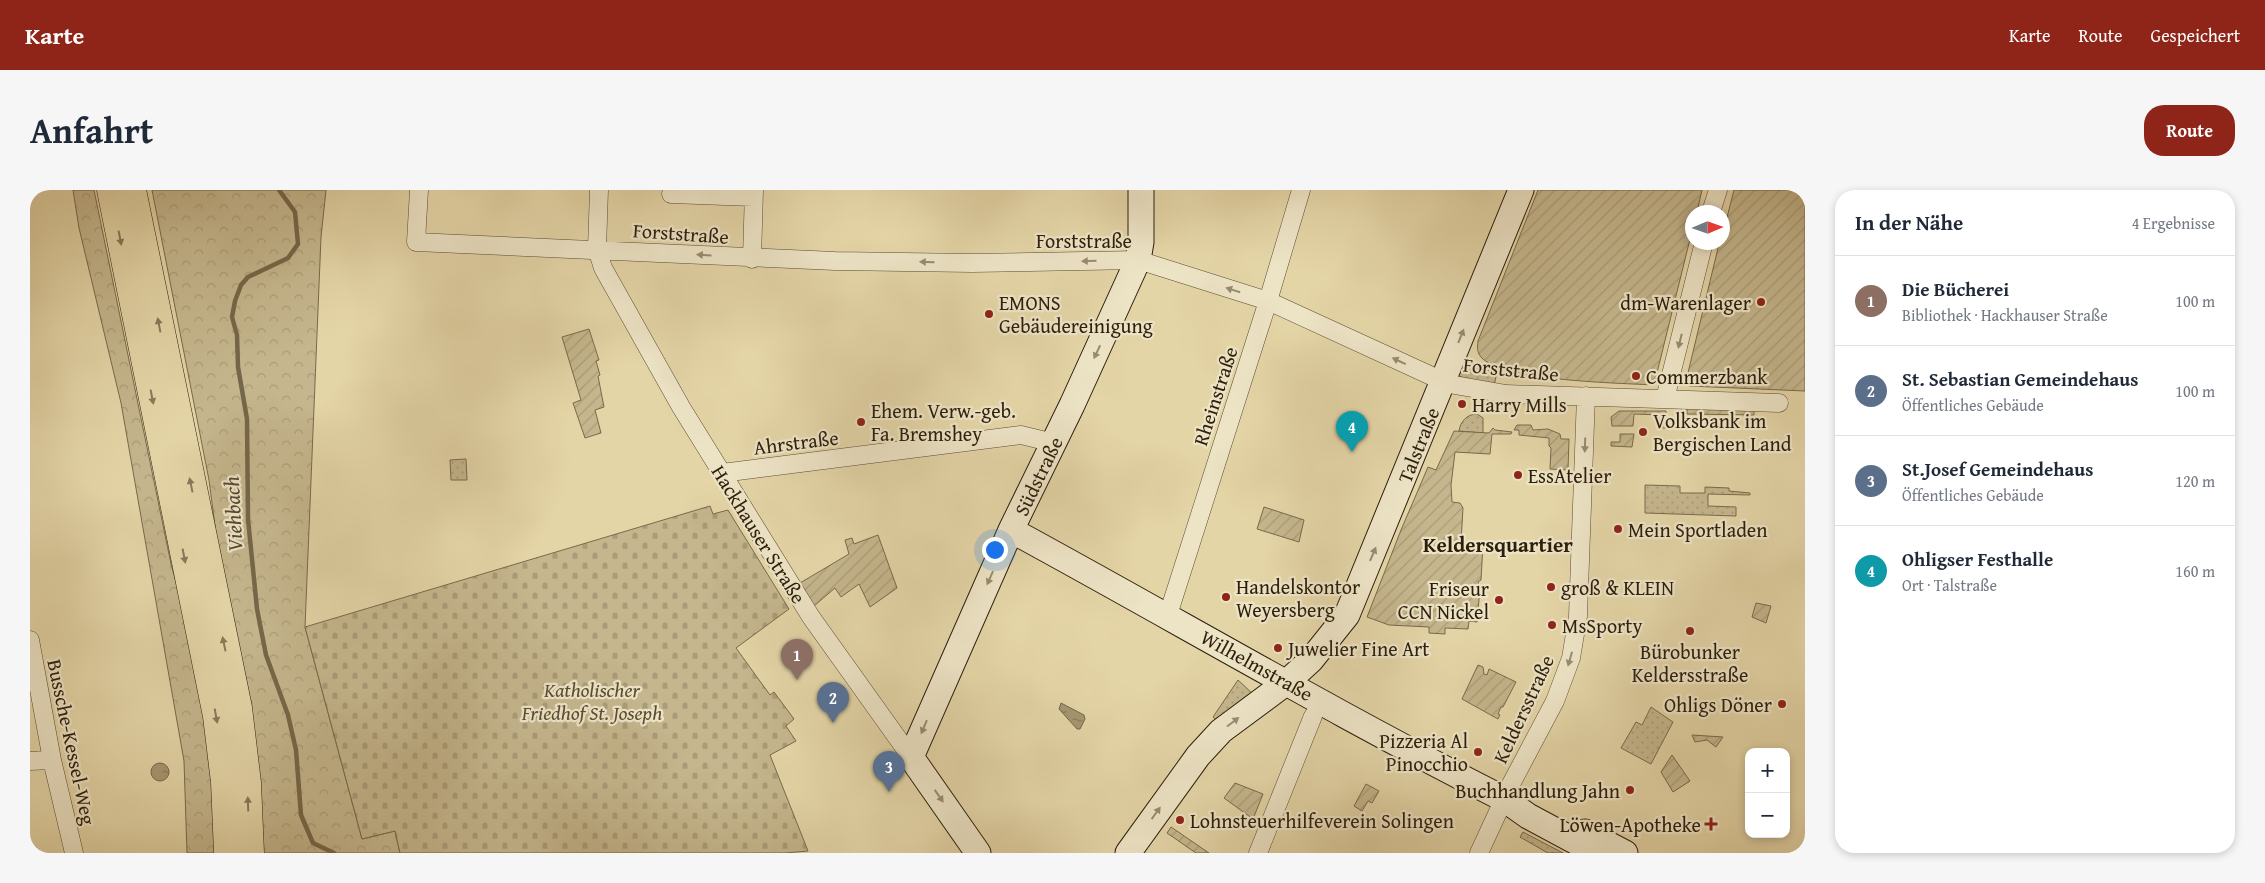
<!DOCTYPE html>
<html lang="de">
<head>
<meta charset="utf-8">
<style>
  body { margin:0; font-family:"Gentium Book Plus",serif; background:#f6f6f7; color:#1f2937 }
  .controls { position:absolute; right:15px; bottom:15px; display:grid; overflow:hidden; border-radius:10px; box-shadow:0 2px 8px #0003 }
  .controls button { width:45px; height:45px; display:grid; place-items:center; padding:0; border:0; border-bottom:1px solid #e0e1e3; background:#fff; color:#1f2937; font:25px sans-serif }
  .compass { position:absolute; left:1655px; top:15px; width:45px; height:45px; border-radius:50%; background:#fff; box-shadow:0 2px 8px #0003; rotate:88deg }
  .you { position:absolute; left:964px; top:359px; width:18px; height:18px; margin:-12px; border:4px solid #fff; border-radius:50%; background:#1a73e8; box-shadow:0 0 0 8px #1a73e833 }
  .badge { display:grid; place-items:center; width:32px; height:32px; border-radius:50%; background:#8f2418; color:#fff; font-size:16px; font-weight:700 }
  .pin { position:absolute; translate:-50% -41px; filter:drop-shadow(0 1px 2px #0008) }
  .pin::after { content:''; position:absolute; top:26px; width:18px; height:15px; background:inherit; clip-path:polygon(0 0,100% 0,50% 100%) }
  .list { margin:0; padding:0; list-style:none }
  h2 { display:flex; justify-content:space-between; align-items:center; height:65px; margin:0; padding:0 20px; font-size:21px }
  h2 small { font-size:16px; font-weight:400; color:#747a83 }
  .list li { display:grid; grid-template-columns:32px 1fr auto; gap:15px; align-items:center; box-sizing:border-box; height:90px; padding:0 20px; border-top:1px solid #e0e1e3 }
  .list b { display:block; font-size:19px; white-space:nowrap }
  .list p { margin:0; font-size:16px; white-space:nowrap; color:#747a83 }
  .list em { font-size:16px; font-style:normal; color:#747a83 }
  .map { position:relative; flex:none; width:1775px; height:663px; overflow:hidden; border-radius:20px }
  header { display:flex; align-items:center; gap:30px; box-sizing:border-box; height:70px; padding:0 25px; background:#8f2418; color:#fff }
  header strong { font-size:24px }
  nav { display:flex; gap:28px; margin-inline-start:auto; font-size:18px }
  .intro { display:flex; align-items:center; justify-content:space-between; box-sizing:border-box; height:120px; padding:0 30px }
  h1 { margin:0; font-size:35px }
  .button { padding:12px 22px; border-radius:20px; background:#8f2418; color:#fff; font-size:18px; font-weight:700 }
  main { display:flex; gap:30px; padding:0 30px }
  aside { flex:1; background:#fff; border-radius:20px; box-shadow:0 2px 8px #0003 }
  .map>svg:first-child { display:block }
  .grass { fill:url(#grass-dots); stroke:#786a4c }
  .forest { fill:url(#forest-crowns); stroke:#786a4c }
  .cemetery { fill:url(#cemetery-stones); stroke:#786a4c }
  .garden { fill:url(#garden-furrows); stroke:#786a4c }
  .water { fill:url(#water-ripples); stroke:#756749 }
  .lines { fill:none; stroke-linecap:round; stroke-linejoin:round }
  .stream { stroke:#756749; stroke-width:4.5 }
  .street-casing { stroke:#5a4c33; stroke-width:19 }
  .secondary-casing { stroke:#2c1e0c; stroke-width:27 }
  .primary-casing { stroke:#2c1e0c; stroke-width:29 }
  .street { stroke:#ede4c6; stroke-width:18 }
  .secondary { stroke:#ede4c6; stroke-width:25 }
  .primary { stroke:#e4d5a7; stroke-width:28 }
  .oneway { fill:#887a5a }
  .oneway2 { fill:#968b72 }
  .poi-dot { fill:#8f2418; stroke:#ede4c6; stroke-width:2 }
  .labels { text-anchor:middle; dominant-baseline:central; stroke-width:4.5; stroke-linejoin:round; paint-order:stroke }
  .street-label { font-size:20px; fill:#2c1e0c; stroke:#ede4c6 }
  .poi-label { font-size:20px; fill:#2c1e0c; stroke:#ede4c6; text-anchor:start }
  .park-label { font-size:20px; font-style:italic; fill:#5a4c33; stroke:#ede4c6 }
  .water-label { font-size:21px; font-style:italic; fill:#564830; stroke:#ede4c6 }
  .neighbourhood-label { font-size:21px; font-weight:bold; fill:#2c1e0c; stroke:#ede4c6 }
</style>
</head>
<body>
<header>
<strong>Karte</strong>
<nav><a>Karte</a><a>Route</a><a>Gespeichert</a></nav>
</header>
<div class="intro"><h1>Anfahrt</h1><a class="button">Route</a></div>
<main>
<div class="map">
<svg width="1775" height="663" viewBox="0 0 1775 663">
  <defs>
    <pattern id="grass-dots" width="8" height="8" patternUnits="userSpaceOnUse" patternTransform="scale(1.25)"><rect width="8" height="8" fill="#c5b68d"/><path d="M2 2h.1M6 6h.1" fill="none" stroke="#a99c78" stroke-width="1.8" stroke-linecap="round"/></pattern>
    <pattern id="forest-crowns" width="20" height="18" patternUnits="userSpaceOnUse" patternTransform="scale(1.25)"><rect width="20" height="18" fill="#c5b68d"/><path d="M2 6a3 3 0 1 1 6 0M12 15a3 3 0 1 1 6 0" fill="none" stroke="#a99c78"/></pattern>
    <pattern id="cemetery-stones" width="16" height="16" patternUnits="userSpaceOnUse" patternTransform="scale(1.25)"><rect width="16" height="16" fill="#c5b68d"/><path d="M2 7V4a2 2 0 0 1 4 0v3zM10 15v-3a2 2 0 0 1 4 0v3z" fill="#a99c78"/></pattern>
    <pattern id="garden-furrows" width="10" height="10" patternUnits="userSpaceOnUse" patternTransform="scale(1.25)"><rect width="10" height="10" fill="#c5b68d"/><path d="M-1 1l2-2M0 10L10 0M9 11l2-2" fill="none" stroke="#a99c78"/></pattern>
    <pattern id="water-ripples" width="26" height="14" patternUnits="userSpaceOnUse" patternTransform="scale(1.25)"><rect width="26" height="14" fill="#a59772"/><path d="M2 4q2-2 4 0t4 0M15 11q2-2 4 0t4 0" fill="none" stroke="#877b5c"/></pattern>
  </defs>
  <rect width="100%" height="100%" fill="#e4d5a7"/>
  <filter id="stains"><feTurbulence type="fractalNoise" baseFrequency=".004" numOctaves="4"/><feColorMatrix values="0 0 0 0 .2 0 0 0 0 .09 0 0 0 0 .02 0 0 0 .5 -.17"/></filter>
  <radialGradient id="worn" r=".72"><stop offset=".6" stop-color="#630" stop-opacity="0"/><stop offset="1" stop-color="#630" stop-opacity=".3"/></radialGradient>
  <path class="grass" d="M1430,175L1467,182L1464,196L1428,186Z
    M1447,224L1453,228V243L1429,241C1430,232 1437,224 1447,224Z
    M436,269L437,290H421L420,270Z
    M1615,295L1650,296V303H1675V297L1699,298V301L1720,303V305L1678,304V316L1706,317V326L1615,323Z
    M1208,490L1224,505L1189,533L1183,527Z
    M1621,517L1643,532L1621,574L1591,558L1606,532L1612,535Z
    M1493,642L1533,663H1518L1490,647Z"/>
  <path class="forest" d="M43,0H64L141,374L154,421L173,510L191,663H157L154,571L91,213L49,38Z
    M122,0H296L291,47L275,437L332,649L365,641L370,663H228L179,290Z"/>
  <path class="cemetery" d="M680,316L683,324L698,320L759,419L706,458L740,505L744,502L764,529L756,536L766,551L740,565L778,661L755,663H370L365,641L332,649L275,437Z"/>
  <path class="garden" d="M1508,0H1672L1667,22H1662V41L1624,195C1589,193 1477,191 1453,169C1447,164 1447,158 1448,151Z
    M1704,0H1775V201L1659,196L1656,191L1689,54L1692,52L1693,43Z
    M559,139L569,170L566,171L570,185L568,186L574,217L565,220L571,243L555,248L543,213L551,210L532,147Z
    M1657,217L1724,219V225L1657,224Z
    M1589,221H1636V238H1632V225L1604,224L1603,236H1582L1581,227Z
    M1487,235H1501L1503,240L1518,239L1530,244L1531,249H1539L1538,280L1520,279L1521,258L1519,256V248L1489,245V240H1484Z
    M1463,238L1465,240L1482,242L1481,244H1462L1460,264L1425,262L1421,295L1422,312L1430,313L1433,318L1431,352L1453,354L1451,390L1448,392L1450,398L1447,432L1439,431L1438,439L1415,438V444L1399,443V437L1359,435L1337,427L1371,340L1398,277L1406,280L1424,241L1459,243Z
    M1590,244H1604L1602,257L1581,256V252H1590Z
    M1234,317L1274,330L1269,352L1227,339Z
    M848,345L867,398L840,417L829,394L811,407L805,398L784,416L770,393L819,364L815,350L822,348L824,354Z
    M1726,413L1741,416L1736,433L1722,427Z
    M1448,475L1453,477L1454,484L1457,485L1459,479L1486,492L1473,517H1471L1468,524L1470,525L1468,529L1432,509Z
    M1662,545L1693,547L1686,557L1677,550L1665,552Z
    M1642,565L1660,591L1643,602L1631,582Z
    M1205,593L1233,604L1223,629L1194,608Z
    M1336,594L1349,601L1342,613L1338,611L1332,621L1324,616Z
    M1141,637L1179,663H1166L1137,643Z"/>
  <path class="water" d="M1031,513L1054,525L1055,529L1050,539H1047L1029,519Z
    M121 582a9 9 0 1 1 18 0a9 9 0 1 1-18 0Z"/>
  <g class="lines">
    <path class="stream" d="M249,0L265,22L268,54L258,68L218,87L211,95L205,111L202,127L207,145L208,177L217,229L218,329L227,419L236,465L258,525L266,560L271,625L283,653L304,663"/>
    <defs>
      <path id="street" d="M389,0L386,52L805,71L942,73L1108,70L1238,111L1419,194L1476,204L1749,213
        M569,0L567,59L573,78L651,217L781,427L881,567
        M641,4L723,7
        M1681,22L1688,0
        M722,69L724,0
        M1635,209L1674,52
        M692,283L991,245L1024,253
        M1138,425L1238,111L1271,0
        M0,450L22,570L44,663
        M0,571L22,570
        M1228,663L1283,526
        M1449,663L1480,596L1525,511L1541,468L1548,426L1556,206"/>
      <path id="secondary" d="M981,340C1145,429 1307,525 1474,609L1498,626L1567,663
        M1555,642L1595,663
        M948,663L881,567L981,340L1042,215L1108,70L1111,52V0
        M1098,663L1168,566L1191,541L1257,492L1281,470L1317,425L1491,0"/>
      <path id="primary" d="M81,0L187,526L195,592L198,663
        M102,0L208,518L217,593L220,663"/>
    </defs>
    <use href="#street" class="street-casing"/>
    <use href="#secondary" class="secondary-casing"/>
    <use href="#primary" class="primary-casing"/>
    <use href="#street" class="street"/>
    <use href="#secondary" class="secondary"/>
    <use href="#primary" class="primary"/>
  </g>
  <defs><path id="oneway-solid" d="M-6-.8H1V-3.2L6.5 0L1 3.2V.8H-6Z" transform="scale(1.25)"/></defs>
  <g class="oneway">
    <use href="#oneway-solid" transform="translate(90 48) rotate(79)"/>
    <use href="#oneway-solid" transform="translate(129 135) rotate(-101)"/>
    <use href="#oneway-solid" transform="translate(122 207) rotate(79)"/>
    <use href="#oneway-solid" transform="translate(161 295) rotate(-102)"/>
    <use href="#oneway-solid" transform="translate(154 366) rotate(79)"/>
    <use href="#oneway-solid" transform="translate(194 454) rotate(-102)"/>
    <use href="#oneway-solid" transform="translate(186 526) rotate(80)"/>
    <use href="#oneway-solid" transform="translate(218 614) rotate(-92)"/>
  </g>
  <g class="oneway2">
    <use href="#oneway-solid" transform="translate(674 65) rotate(-176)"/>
    <use href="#oneway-solid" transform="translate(1059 71) rotate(179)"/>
    <use href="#oneway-solid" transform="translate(897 72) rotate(-179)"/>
    <use href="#oneway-solid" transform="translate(1203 100) rotate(-163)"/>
    <use href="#oneway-solid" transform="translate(1431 146) rotate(-68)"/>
    <use href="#oneway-solid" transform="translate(1650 151) rotate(104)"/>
    <use href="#oneway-solid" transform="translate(1067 162) rotate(115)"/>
    <use href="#oneway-solid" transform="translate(1369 171) rotate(-155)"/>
    <use href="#oneway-solid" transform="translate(1555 255) rotate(92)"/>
    <use href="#oneway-solid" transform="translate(1343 364) rotate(-67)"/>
    <use href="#oneway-solid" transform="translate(960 388) rotate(114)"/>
    <use href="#oneway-solid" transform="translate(1540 469) rotate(106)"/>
    <use href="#oneway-solid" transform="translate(1203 532) rotate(-37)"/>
    <use href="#oneway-solid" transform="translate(894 537) rotate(113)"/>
    <use href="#oneway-solid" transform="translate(909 606) rotate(55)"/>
    <use href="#oneway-solid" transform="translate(1126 623) rotate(-54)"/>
  </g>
  <g class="poi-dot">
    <circle cx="1731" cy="112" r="5"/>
    <circle cx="959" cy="124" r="5"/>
    <circle cx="1606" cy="186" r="5"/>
    <circle cx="1432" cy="214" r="5"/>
    <circle cx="831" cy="232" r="5"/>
    <circle cx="1613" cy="242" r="5"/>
    <circle cx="1488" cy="285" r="5"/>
    <circle cx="1588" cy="339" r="5"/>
    <circle cx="1521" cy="397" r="5"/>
    <circle cx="1196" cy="407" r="5"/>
    <circle cx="1469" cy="410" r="5"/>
    <circle cx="1522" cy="435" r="5"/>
    <circle cx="1660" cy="441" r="5"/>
    <circle cx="1248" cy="458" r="5"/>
    <circle cx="1752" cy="514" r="5"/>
    <circle cx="1448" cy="562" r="5"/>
    <circle cx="1600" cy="600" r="5"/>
    <circle cx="1150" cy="630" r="5"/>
    <path d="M1678.5 626.5h5v5h5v5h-5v5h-5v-5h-5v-5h5z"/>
  </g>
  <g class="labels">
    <g class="street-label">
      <text transform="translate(651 43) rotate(4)">Forststraße</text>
      <text x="1054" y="50">Forststraße</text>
      <text transform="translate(1481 179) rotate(6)">Forststraße</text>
      <text transform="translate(1185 206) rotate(-72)">Rheinstraße</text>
      <text transform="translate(766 252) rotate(-7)">Ahrstraße</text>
      <text transform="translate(1388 255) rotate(-68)">Talstraße</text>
      <text transform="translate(1008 286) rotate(-64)">Südstraße</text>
      <text transform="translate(729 344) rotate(58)">Hackhauser Straße</text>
      <text transform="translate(1227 475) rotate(29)">Wilhelmstraße</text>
      <text transform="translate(1493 519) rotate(-65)">Keldersstraße</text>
      <text transform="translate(42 552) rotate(78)">Bussche-Kessel-Weg</text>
    </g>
    <g class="poi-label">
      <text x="969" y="112">EMONS<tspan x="969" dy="23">Gebäudereinigung</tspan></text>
      <text x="1721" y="112" text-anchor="end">dm-Warenlager</text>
      <text x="1616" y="186">Commerzbank</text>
      <text x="1442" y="214">Harry Mills</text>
      <text x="841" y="220">Ehem. Verw.-geb.<tspan x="841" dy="23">Fa. Bremshey</tspan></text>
      <text x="1623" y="230">Volksbank im<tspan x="1623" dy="23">Bergischen Land</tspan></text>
      <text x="1498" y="285">EssAtelier</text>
      <text x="1598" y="339">Mein Sportladen</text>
      <text x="1206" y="396">Handelskontor<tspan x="1206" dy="23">Weyersberg</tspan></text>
      <text x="1531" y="397">groß &amp; KLEIN</text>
      <text x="1459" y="398" text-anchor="end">Friseur<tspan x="1459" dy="23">CCN Nickel</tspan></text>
      <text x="1532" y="435">MsSporty</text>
      <text x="1258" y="458">Juwelier Fine Art</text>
      <text x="1660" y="461" text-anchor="middle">Bürobunker<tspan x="1660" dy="23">Keldersstraße</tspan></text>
      <text x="1742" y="514" text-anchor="end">Ohligs Döner</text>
      <text x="1438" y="550" text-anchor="end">Pizzeria Al<tspan x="1438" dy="23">Pinocchio</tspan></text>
      <text x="1590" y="600" text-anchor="end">Buchhandlung Jahn</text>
      <text x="1160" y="630">Lohnsteuerhilfeverein Solingen</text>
      <text x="1671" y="634" text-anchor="end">Löwen-Apotheke</text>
    </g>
    <g class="park-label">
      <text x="562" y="499">Katholischer<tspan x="562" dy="23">Friedhof St. Joseph</tspan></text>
    </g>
    <g class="water-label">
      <text transform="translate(203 324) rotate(-93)">Viehbach</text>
    </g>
    <g class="neighbourhood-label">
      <text x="1468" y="354">Keldersquartier</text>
    </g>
  </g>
  <rect width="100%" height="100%" filter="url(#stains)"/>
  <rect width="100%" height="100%" fill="url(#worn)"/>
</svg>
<div class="controls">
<button>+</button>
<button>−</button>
</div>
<svg class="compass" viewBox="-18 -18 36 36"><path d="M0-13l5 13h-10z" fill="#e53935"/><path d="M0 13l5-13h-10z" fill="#747a83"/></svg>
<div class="you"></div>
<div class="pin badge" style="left:767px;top:490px;background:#8d6e63">1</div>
<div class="pin badge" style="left:803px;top:533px;background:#5c6f8a">2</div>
<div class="pin badge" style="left:859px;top:602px;background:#5c6f8a">3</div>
<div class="pin badge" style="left:1322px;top:262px;background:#0f9aa8">4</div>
</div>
<aside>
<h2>In der Nähe<small>4 Ergebnisse</small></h2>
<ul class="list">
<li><span class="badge" style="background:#8d6e63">1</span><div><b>Die Bücherei</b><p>Bibliothek · Hackhauser Straße</p></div><em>100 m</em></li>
<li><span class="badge" style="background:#5c6f8a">2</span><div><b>St. Sebastian Gemeindehaus</b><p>Öffentliches Gebäude</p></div><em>100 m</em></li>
<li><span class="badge" style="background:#5c6f8a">3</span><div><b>St.Josef Gemeindehaus</b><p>Öffentliches Gebäude</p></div><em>120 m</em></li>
<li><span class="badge" style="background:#0f9aa8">4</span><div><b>Ohligser Festhalle</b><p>Ort · Talstraße</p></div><em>160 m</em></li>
</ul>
</aside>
</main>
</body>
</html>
